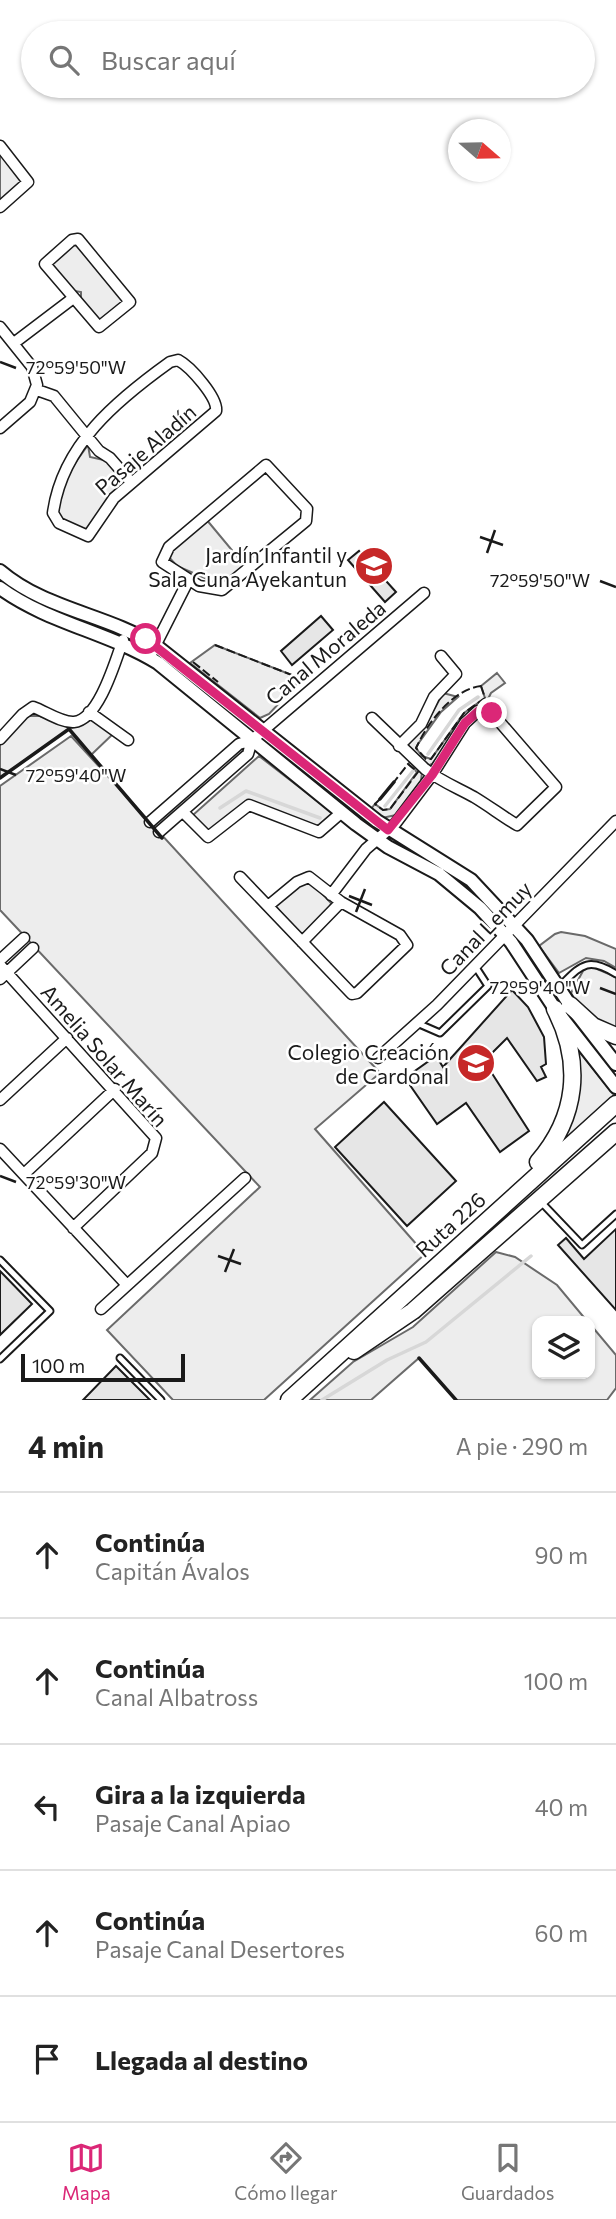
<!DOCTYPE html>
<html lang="es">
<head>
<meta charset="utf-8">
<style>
  body { margin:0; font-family:Commissioner,sans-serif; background:#f2f2f2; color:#222 }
  .controls { position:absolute; right:21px; bottom:21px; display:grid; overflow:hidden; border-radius:14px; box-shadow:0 2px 5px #0004 }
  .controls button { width:63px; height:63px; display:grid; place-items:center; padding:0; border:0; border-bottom:2px solid #e0e0e0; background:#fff; color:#222; font:35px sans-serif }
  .compass { position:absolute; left:448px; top:119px; width:63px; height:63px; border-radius:50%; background:#fff; box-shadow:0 2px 5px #0004; rotate:110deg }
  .scale { position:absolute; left:21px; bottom:18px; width:164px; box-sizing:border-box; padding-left:7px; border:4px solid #1a1a1a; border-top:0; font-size:19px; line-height:24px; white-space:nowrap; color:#1a1a1a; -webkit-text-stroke:5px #fff; paint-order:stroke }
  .stop { position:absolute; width:21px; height:21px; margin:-16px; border:5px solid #db2777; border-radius:50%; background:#fff }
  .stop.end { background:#db2777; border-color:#fff; box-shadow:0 2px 7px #0008 }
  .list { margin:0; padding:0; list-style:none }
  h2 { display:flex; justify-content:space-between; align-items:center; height:91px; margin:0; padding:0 28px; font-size:30px }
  h2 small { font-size:23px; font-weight:400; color:#767676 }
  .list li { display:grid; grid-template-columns:46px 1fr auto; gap:21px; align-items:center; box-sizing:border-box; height:126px; padding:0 28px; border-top:2px solid #e0e0e0 }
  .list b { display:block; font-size:26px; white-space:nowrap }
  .list p { margin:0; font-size:23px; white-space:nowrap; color:#767676 }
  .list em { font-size:23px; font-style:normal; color:#767676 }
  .icon { flex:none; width:38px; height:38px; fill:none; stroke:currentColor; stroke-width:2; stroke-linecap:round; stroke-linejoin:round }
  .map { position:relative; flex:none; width:616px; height:1400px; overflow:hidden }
  .search { position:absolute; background:#fff; box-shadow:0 2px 5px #0004; left:21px; right:21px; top:21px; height:77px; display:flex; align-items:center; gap:18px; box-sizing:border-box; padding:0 24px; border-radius:38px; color:#767676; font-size:26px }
  .sheet { height:721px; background:#fff }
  nav { display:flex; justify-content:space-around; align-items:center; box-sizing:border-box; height:98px; border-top:2px solid #e0e0e0; background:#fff; font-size:19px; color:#767676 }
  nav a { display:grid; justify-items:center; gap:4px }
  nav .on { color:#db2777 }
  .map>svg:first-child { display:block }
  .built { fill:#ededed; stroke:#6a6a6a; stroke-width:2 }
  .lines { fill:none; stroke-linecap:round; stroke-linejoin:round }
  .stream { stroke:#d7d7d7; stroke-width:3.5 }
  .building { fill:#e6e6e6; stroke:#1a1a1a; stroke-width:2 }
  .service-casing { stroke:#1a1a1a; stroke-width:9 }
  .minor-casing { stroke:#1a1a1a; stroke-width:13 }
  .tertiary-casing { stroke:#1a1a1a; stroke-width:16 }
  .primary-casing { stroke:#1a1a1a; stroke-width:19 }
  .service { stroke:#fff; stroke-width:5 }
  .minor { stroke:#fff; stroke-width:10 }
  .tertiary { stroke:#fff; stroke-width:12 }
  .primary { stroke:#fff; stroke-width:16 }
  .fence { stroke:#1a1a1a; stroke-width:2; stroke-dasharray:9 3.5; stroke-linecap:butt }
  .wall { stroke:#1a1a1a; stroke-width:3.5 }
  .route { stroke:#db2777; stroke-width:9 }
  .ticks { fill:none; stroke:#1a1a1a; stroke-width:2.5 }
  .labels { text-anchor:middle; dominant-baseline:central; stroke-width:5; stroke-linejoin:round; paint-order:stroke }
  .street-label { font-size:21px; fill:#1a1a1a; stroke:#fff }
  .poi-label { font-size:21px; fill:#1a1a1a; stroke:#fff; text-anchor:end }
  .ticks-label { font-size:18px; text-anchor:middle; fill:#1a1a1a; stroke:#fff; stroke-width:5; stroke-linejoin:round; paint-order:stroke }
</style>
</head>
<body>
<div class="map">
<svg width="616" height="1400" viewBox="0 0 616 1400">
  <rect width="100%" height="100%" fill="#fff"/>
  <path class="built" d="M0,149L24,180L0,204Z
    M75,243L125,301L100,324L81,304V292L69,290L51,267V263Z
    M88,445L90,457L108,461L125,482L86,532L61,521L57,511L68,473Z
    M206,519L246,567L221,585L177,566L167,555Z
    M215,645L302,679L269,714L260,718L190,663Z
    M497,673L505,683L491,693L486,703L475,708L432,764L427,766L406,747L429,719L443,693L458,697L441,712L418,744L416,748L422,756L431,759L464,713L485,698L481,686Z
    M27,716H40L72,728L91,720L114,733L91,755L69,729L0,778V744Z
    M71,736L380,1073L315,1129L425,1254L264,1400H173L107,1330L260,1187L0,910V786Z
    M259,756L334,814L321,829L255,804L209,832L193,815Z
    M410,762L422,772L421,781L396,815L382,818L371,809L375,804L383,810L390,809L417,772L408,764Z
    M310,881L331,903L330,907L305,934H298L275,905L290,890Z
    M561,932L585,936L616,949V968L604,961L586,958L559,973L539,946L555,934Z
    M590,966L616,977V1033L579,1008L571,993L583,971Z
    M578,1050L615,1096L559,1145L578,1097Z
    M496,1252L515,1257L557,1285L587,1321H537V1374H590V1324L616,1355V1388L607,1400H456L419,1358L371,1400H310L353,1362L413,1327Z"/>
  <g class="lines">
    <path class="stream" d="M428,754L459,710L478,697
      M385,806L413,771
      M220,808L246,791L320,818
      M322,1400L387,1360L426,1342L531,1256"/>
  </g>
  <path class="building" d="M359,551L396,592L385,602L348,560Z
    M321,616L333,630L292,665L281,651Z
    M512,990L528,1007L544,1037L546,1064L541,1067L546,1077L537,1081L507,1038L484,1061L529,1131L500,1152L466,1103L437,1124L405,1078L436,1056L443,1067Z
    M384,1102L456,1181L407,1226L335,1147Z
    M616,1229V1310L558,1245L566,1238L584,1259Z
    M0,1271L32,1304L0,1335Z
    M116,1366L150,1400H83Z"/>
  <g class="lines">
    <defs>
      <path id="service" d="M558,988C580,967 586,955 616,974
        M417,1023L440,1033L488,986L475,966
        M541,1202L582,1245L616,1214
        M0,1260L50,1311L0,1359
        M120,1358L161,1400"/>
      <path id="minor" d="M0,146L28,182L0,207
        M78,239L130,302L99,327L45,264L72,240Z
        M0,327L32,367L37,385L30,402L0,428
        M14,343L72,299
        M178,360C191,367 218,398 216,411L114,498L88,536L59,523L53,513C62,445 117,400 170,362Z
        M37,390L54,396L99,451L110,458L131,482
        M266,465L307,509L306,521L222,590L199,586L162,562L169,547Z
        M149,658L188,581
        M89,712L128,740
        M0,739L23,714L33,707C45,711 61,723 74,722C99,720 116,659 123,640
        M399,746L421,724L434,697L456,674L441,656
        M183,812L208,837L249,805L319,832L342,812
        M150,822L239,744L252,740L424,593
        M159,832L248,754L252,740
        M240,877L352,994L357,993L407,945L400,935L341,902L309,877L297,882L268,906
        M331,895L366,849L395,824L432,775L465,723L478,711L492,713L556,787L517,825C502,816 489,806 474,797C458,788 440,781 425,769L372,718
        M302,942L341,902
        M0,960L24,938
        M0,965L156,1138L152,1153L73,1228
        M0,979L33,948
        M378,1058L437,1005L616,821
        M0,1100L67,1038
        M0,1149L127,1285
        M24,1174L115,1089
        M101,1309L245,1178"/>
      <path id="tertiary" d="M0,571C46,610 106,614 155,645L377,821L471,880L527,940L570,1005L616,1064
        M0,588C48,623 108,632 158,663L356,824L388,847L439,874L480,908L511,942L555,1009L616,1087"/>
      <path id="primary" d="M570,1005L593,1026L616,1036
        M538,1162C577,1117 583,1063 555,1009
        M354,1351L413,1311L616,1132
        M289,1400L616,1104"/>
    </defs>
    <use href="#service" class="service-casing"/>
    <use href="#minor" class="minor-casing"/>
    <use href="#tertiary" class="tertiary-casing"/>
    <use href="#primary" class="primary-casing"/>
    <use href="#service" class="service"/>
    <use href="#minor" class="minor"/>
    <use href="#tertiary" class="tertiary"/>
    <use href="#primary" class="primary"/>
    <path class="fence" d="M215,645L302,679L275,704L270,702
      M193,662L218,682
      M481,686L485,698L464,713L431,759H426L416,748L418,744C429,721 454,689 481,686Z
      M380,799L375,804L383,810L390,809L418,772L408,764L394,782"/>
    <path class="wall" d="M0,778L69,729L162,838
      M380,799L394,782
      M419,1358L456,1400"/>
  </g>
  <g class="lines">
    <path class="route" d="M146,639L388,830L432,775L465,723L481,709L492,713"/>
  </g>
  <path class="ticks" d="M0,362L16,368M480,537L503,545M487,553L495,530M600,581L616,587M0,769L16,775M349,896L372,905M356,912L365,889M600,988L616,994M0,1176L16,1182M218,1256L241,1264M225,1272L234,1249"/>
  <defs>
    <symbol id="school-disc" viewBox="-11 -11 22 22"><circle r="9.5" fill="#c62828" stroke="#fff"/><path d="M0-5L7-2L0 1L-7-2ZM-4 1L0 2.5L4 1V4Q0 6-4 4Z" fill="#fff"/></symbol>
  </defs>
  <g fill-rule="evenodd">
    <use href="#school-disc" x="352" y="544" width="44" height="44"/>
    <use href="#school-disc" x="454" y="1041" width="44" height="44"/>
  </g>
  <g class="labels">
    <g class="street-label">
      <text transform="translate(145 449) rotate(-41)">Pasaje Aladín</text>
      <text transform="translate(325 652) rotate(-40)">Canal Moraleda</text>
      <text transform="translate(485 928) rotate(-46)">Canal Lemuy</text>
      <text transform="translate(105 1055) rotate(49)">Amelia Solar Marín</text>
      <text transform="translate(450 1224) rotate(-42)">Ruta 226</text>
    </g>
    <g class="poi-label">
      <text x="347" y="554">Jardín Infantil y<tspan x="347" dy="24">Sala Cuna Ayekantun</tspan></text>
      <text x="449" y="1051">Colegio Creación<tspan x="449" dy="24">de Cardonal</tspan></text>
    </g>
  </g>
  <g class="ticks-label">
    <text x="76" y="374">72°59'50"W</text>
    <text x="540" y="587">72°59'50"W</text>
    <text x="76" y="782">72°59'40"W</text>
    <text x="540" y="994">72°59'40"W</text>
    <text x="76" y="1189">72°59'30"W</text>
  </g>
</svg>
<div class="controls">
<button><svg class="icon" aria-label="layers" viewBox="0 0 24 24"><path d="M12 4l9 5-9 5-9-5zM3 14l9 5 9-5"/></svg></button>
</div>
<svg class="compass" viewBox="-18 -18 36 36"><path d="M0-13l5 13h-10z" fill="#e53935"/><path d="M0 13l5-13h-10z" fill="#767676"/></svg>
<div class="scale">100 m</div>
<div class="stop" style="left:146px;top:639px"></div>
<div class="stop end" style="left:492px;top:713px"></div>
<div class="search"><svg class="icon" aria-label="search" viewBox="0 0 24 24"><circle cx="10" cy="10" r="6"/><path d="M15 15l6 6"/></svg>Buscar aquí</div>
</div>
<section class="sheet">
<h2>4 min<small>A pie · 290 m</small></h2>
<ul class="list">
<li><svg class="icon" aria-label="ahead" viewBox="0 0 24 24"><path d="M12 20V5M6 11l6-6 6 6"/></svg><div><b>Continúa</b><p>Capitán Ávalos</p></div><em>90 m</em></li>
<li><svg class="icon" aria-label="ahead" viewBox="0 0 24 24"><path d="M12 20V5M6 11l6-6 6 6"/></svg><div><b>Continúa</b><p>Canal Albatross</p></div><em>100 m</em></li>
<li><svg class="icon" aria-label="left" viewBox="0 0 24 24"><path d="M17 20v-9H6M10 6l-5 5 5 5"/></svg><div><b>Gira a la izquierda</b><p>Pasaje Canal Apiao</p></div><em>40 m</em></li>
<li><svg class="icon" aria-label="ahead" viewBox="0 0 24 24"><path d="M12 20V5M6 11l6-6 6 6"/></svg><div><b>Continúa</b><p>Pasaje Canal Desertores</p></div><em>60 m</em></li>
<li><svg class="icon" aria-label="arrive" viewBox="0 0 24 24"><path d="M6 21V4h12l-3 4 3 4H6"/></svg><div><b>Llegada al destino</b></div></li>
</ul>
</section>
<nav>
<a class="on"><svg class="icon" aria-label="map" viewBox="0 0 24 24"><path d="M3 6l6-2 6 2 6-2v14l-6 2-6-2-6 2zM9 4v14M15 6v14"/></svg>Mapa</a>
<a><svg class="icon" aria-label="directions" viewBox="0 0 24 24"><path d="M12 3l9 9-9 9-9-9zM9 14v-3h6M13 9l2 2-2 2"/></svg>Cómo llegar</a>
<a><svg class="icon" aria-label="saved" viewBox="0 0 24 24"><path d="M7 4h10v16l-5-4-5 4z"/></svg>Guardados</a>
</nav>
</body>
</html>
